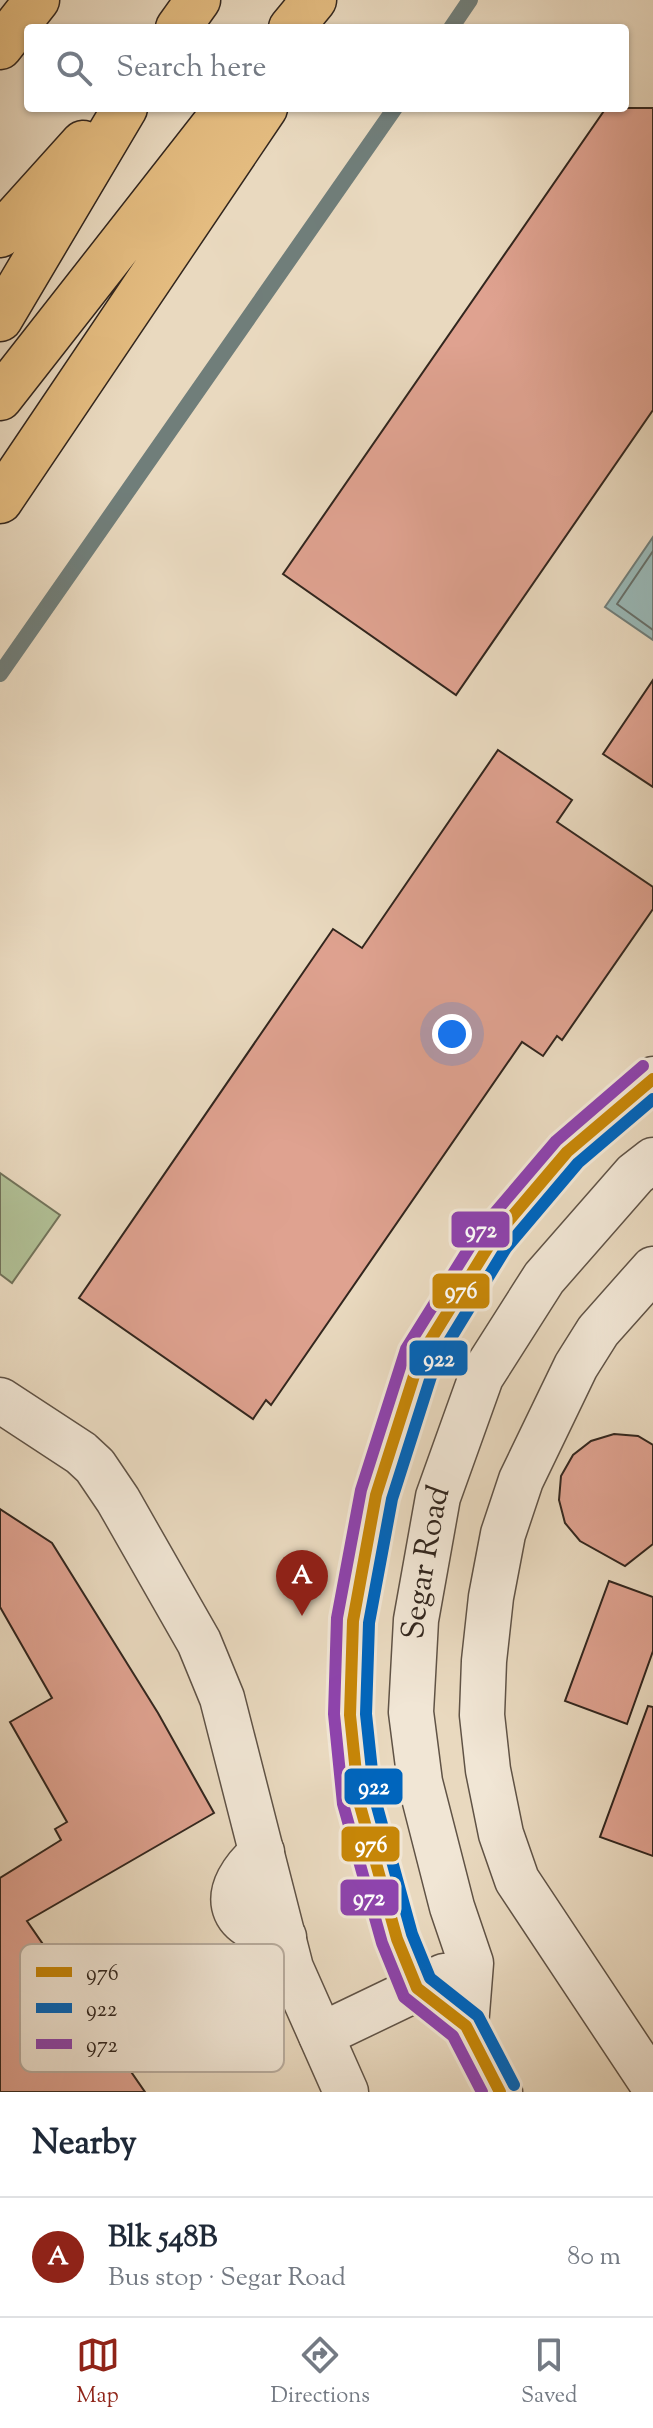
<!DOCTYPE html>
<html lang="en">
<head>
<meta charset="utf-8">
<style>
  body { margin:0; font-family:"Sorts Mill Goudy",serif; background:#f2f2f3; color:#1f2937 }
  .you { position:absolute; left:452px; top:1034px; width:28px; height:28px; margin:-20px; border:6px solid #fff; border-radius:50%; background:#1a73e8; box-shadow:0 0 0 12px #1a73e833 }
  .badge { display:grid; place-items:center; width:52px; height:52px; border-radius:50%; background:#8f2418; color:#fff; font-size:26px; font-weight:700 }
  .pin { position:absolute; translate:-50% -66px; filter:drop-shadow(0 2px 4px #0008) }
  .pin::after { content:''; position:absolute; top:42px; width:28px; height:24px; background:inherit; clip-path:polygon(0 0,100% 0,50% 100%) }
  .list { margin:0; padding:0; list-style:none }
  h2 { display:flex; justify-content:space-between; align-items:center; height:104px; margin:0; padding:0 32px; font-size:34px }
  h2 small { font-size:26px; font-weight:400; color:#747a83 }
  .list li { display:grid; grid-template-columns:52px 1fr auto; gap:24px; align-items:center; box-sizing:border-box; height:120px; padding:0 32px; border-top:2px solid #e0e1e3 }
  .list b { display:block; font-size:30px; white-space:nowrap }
  .list p { margin:0; font-size:26px; white-space:nowrap; color:#747a83 }
  .list em { font-size:26px; font-style:normal; color:#747a83 }
  .icon { flex:none; width:44px; height:44px; fill:none; stroke:currentColor; stroke-width:2; stroke-linecap:round; stroke-linejoin:round }
  .map { position:relative; flex:none; width:653px; height:2092px; overflow:hidden }
  .search { position:absolute; background:#fff; box-shadow:0 2px 6px #0004; left:24px; right:24px; top:24px; height:88px; display:flex; align-items:center; gap:20px; box-sizing:border-box; padding:0 28px; border-radius:8px; color:#747a83; font-size:30px }
  .sheet { height:224px; background:#fff }
  nav { display:flex; justify-content:space-around; align-items:center; box-sizing:border-box; height:112px; border-top:2px solid #e0e1e3; background:#fff; font-size:22px; color:#747a83 }
  nav a { display:grid; justify-items:center; gap:4px }
  nav .on { color:#8f2418 }
  .map>svg:first-child { display:block }
  .green { fill:#b1c096; stroke:#72735a; stroke-width:2 }
  .water { fill:#99b9b8; stroke:#707e7a; stroke-width:2 }
  .lines { fill:none; stroke-linecap:round; stroke-linejoin:round }
  .shore { stroke:#66706b; stroke-width:2 }
  .stream { stroke:#707e7a; stroke-width:16 }
  .building { fill:#dfa290; stroke:#32261e; stroke-width:2 }
  .minor-casing { stroke:#605346; stroke-width:47 }
  .highway-casing { stroke:#32261e; stroke-width:47 }
  .minor { stroke:#f1e6d5; stroke-width:44 }
  .highway { stroke:#e4bc80; stroke-width:44 }
  .bus-1-casing { stroke:#f1e6d5; stroke-width:18 }
  .bus-2-casing { stroke:#f1e6d5; stroke-width:18 }
  .bus-3-casing { stroke:#f1e6d5; stroke-width:18 }
  .bus-1 { stroke:#c68608; stroke-width:12 }
  .bus-2 { stroke:#0065bd; stroke-width:12 }
  .bus-3 { stroke:#8e44ad; stroke-width:12 }
  .labels { text-anchor:middle; dominant-baseline:central; stroke-width:7; stroke-linejoin:round; paint-order:stroke }
  .street-label { font-size:32px; fill:#32261e; stroke:#f1e6d5 }
  .key { fill:#f1e6d5; stroke:#b8ac9e; stroke-width:2 }
  .key-label { font-size:22px; fill:#32261e }
  .line-badge { stroke:#f1e6d5; stroke-width:3 }
  .badge-label { font-size:22px; text-anchor:middle; font-weight:bold; fill:#fff }
</style>
</head>
<body>
<div class="map">
<svg width="653" height="2092" viewBox="0 0 653 2092">
  <rect width="100%" height="100%" fill="#e9d9bf"/>
  <filter id="stains"><feTurbulence type="fractalNoise" baseFrequency=".0025" numOctaves="4"/><feColorMatrix values="0 0 0 0 .2 0 0 0 0 .09 0 0 0 0 .02 0 0 0 .5 -.17"/></filter>
  <radialGradient id="worn" r=".72"><stop offset=".6" stop-color="#630" stop-opacity="0"/><stop offset="1" stop-color="#630" stop-opacity=".3"/></radialGradient>
  <path class="green" d="M0,1173L60,1215L12,1283L0,1274Z"/>
  <path class="water" d="M653,537V640L605,607Z"/>
  <g class="lines">
    <path class="shore" d="M653,551L617,604L653,630"/>
    <path class="stream" d="M451,28L470,0
      M0,674L395,108"/>
  </g>
  <path class="building" d="M606,108H653V410L456,695L283,574Z
    M653,680V787L603,754Z
    M498,750L572,800L557,822L653,887V909L562,1040L557,1036L543,1056L522,1042L271,1405L266,1400L253,1419L79,1298L333,929L362,948Z
    M614,1434L638,1436L653,1445V1544L625,1566L580,1541L565,1523L559,1500L561,1476L573,1455L591,1441Z
    M0,1509L52,1543L158,1713L214,1813L27,1921L145,2092H0V1878L61,1840L55,1829L67,1822L10,1722L52,1698L0,1607Z
    M609,1581L653,1597V1651L627,1724L565,1701Z
    M648,1706L653,1707V1856L600,1837Z"/>
  <g class="lines">
    <defs>
      <g id="minor">
        <path d="M653,1269L598,1331L576,1366L521,1480L503,1534L491,1597L484,1661L482,1715L488,1770L501,1834L517,1880L653,2085"/>
        <path d="M0,1400L81,1453L95,1466L118,1500L199,1642L222,1698L291,1968L346,2092"/>
        <path d="M262,1852C219,1890 223,1928 284,1937"/>
        <path id="s1" d="M466,2026L471,1963L452,1907L420,1782L411,1712L416,1620L438,1497L481,1377L544,1278L635,1174L653,1160"/>
        <path d="M321,2035L444,1976"/>
        <path d="M500,2092L466,2026L417,1988L397,1939L359,1802L350,1715L353,1621L376,1495L420,1357L493,1239L567,1152L637,1091L653,1079"/>
      </g>
      <path id="highway" d="M178,28L198,0
        M291,28L314,0
        M0,47L37,0
        M0,235L83,143
        M0,319L125,108
        M0,398L227,108
        M0,501L265,108"/>
    </defs>
    <use href="#minor" class="minor-casing"/>
    <use href="#highway" class="highway-casing"/>
    <use href="#minor" class="minor"/>
    <use href="#highway" class="highway"/>
    <defs>
      <path id="bus-1" d="M500,2092L466,2026L417,1988L397,1939L359,1802L350,1715L353,1621L376,1495L420,1357L493,1239L567,1152L653,1079"/>
      <path id="bus-2" d="M514,2085L478,2016L430,1978L412,1934L375,1799L366,1714L369,1623L392,1499L435,1364L506,1248L578,1163L653,1099"/>
      <path id="bus-3" d="M482,2092L453,2036L404,1997L382,1943L343,1804L334,1714L337,1618L361,1490L406,1349L481,1229L556,1141L643,1066"/>
    </defs>
    <use href="#bus-1" class="bus-1-casing"/>
    <use href="#bus-2" class="bus-2-casing"/>
    <use href="#bus-3" class="bus-3-casing"/>
    <use href="#bus-1" class="bus-1"/>
    <use href="#bus-2" class="bus-2"/>
    <use href="#bus-3" class="bus-3"/>
  </g>
  <g class="labels">
    <g class="street-label">
      <text stroke="none"><textPath href="#s1" startOffset="472">Segar Road</textPath></text>
    </g>
  </g>
  <rect x="20" y="1944" width="264" height="128" rx="12" class="key"/>
  <rect x="36" y="1967" width="36" height="10" fill="#c68608"/>
  <rect x="36" y="2003" width="36" height="10" fill="#0065bd"/>
  <rect x="36" y="2039" width="36" height="10" fill="#8e44ad"/>
  <g class="key-label">
    <text x="86" y="1980">976</text>
    <text x="86" y="2016">922</text>
    <text x="86" y="2052">972</text>
  </g>
  <g class="line-badge">
    <rect x="450" y="1210" width="61" height="39" rx="8" fill="#8e44ad"/>
    <rect x="431" y="1272" width="60" height="38" rx="8" fill="#c68608"/>
    <rect x="408" y="1339" width="61" height="38" rx="8" fill="#0065bd"/>
    <rect x="343" y="1767" width="61" height="39" rx="8" fill="#0065bd"/>
    <rect x="340" y="1825" width="61" height="38" rx="8" fill="#c68608"/>
    <rect x="339" y="1878" width="61" height="39" rx="8" fill="#8e44ad"/>
  </g>
  <g class="badge-label">
    <text x="481" y="1237">972</text>
    <text x="461" y="1298">976</text>
    <text x="439" y="1366">922</text>
    <text x="374" y="1794">922</text>
    <text x="371" y="1852">976</text>
    <text x="369" y="1905">972</text>
  </g>
  <rect width="100%" height="100%" filter="url(#stains)"/>
  <rect width="100%" height="100%" fill="url(#worn)"/>
</svg>
<div class="you"></div>
<div class="pin badge" style="left:302px;top:1616px">A</div>
<div class="search"><svg class="icon" aria-label="search" viewBox="0 0 24 24"><circle cx="10" cy="10" r="6"/><path d="M15 15l6 6"/></svg>Search here</div>
</div>
<section class="sheet">
<h2>Nearby<small></small></h2>
<ul class="list">
<li><span class="badge">A</span><div><b>Blk 548B</b><p>Bus stop · Segar Road</p></div><em>80 m</em></li>
</ul>
</section>
<nav>
<a class="on"><svg class="icon" aria-label="map" viewBox="0 0 24 24"><path d="M3 6l6-2 6 2 6-2v14l-6 2-6-2-6 2zM9 4v14M15 6v14"/></svg>Map</a>
<a><svg class="icon" aria-label="directions" viewBox="0 0 24 24"><path d="M12 3l9 9-9 9-9-9zM9 14v-3h6M13 9l2 2-2 2"/></svg>Directions</a>
<a><svg class="icon" aria-label="saved" viewBox="0 0 24 24"><path d="M7 4h10v16l-5-4-5 4z"/></svg>Saved</a>
</nav>
</body>
</html>
